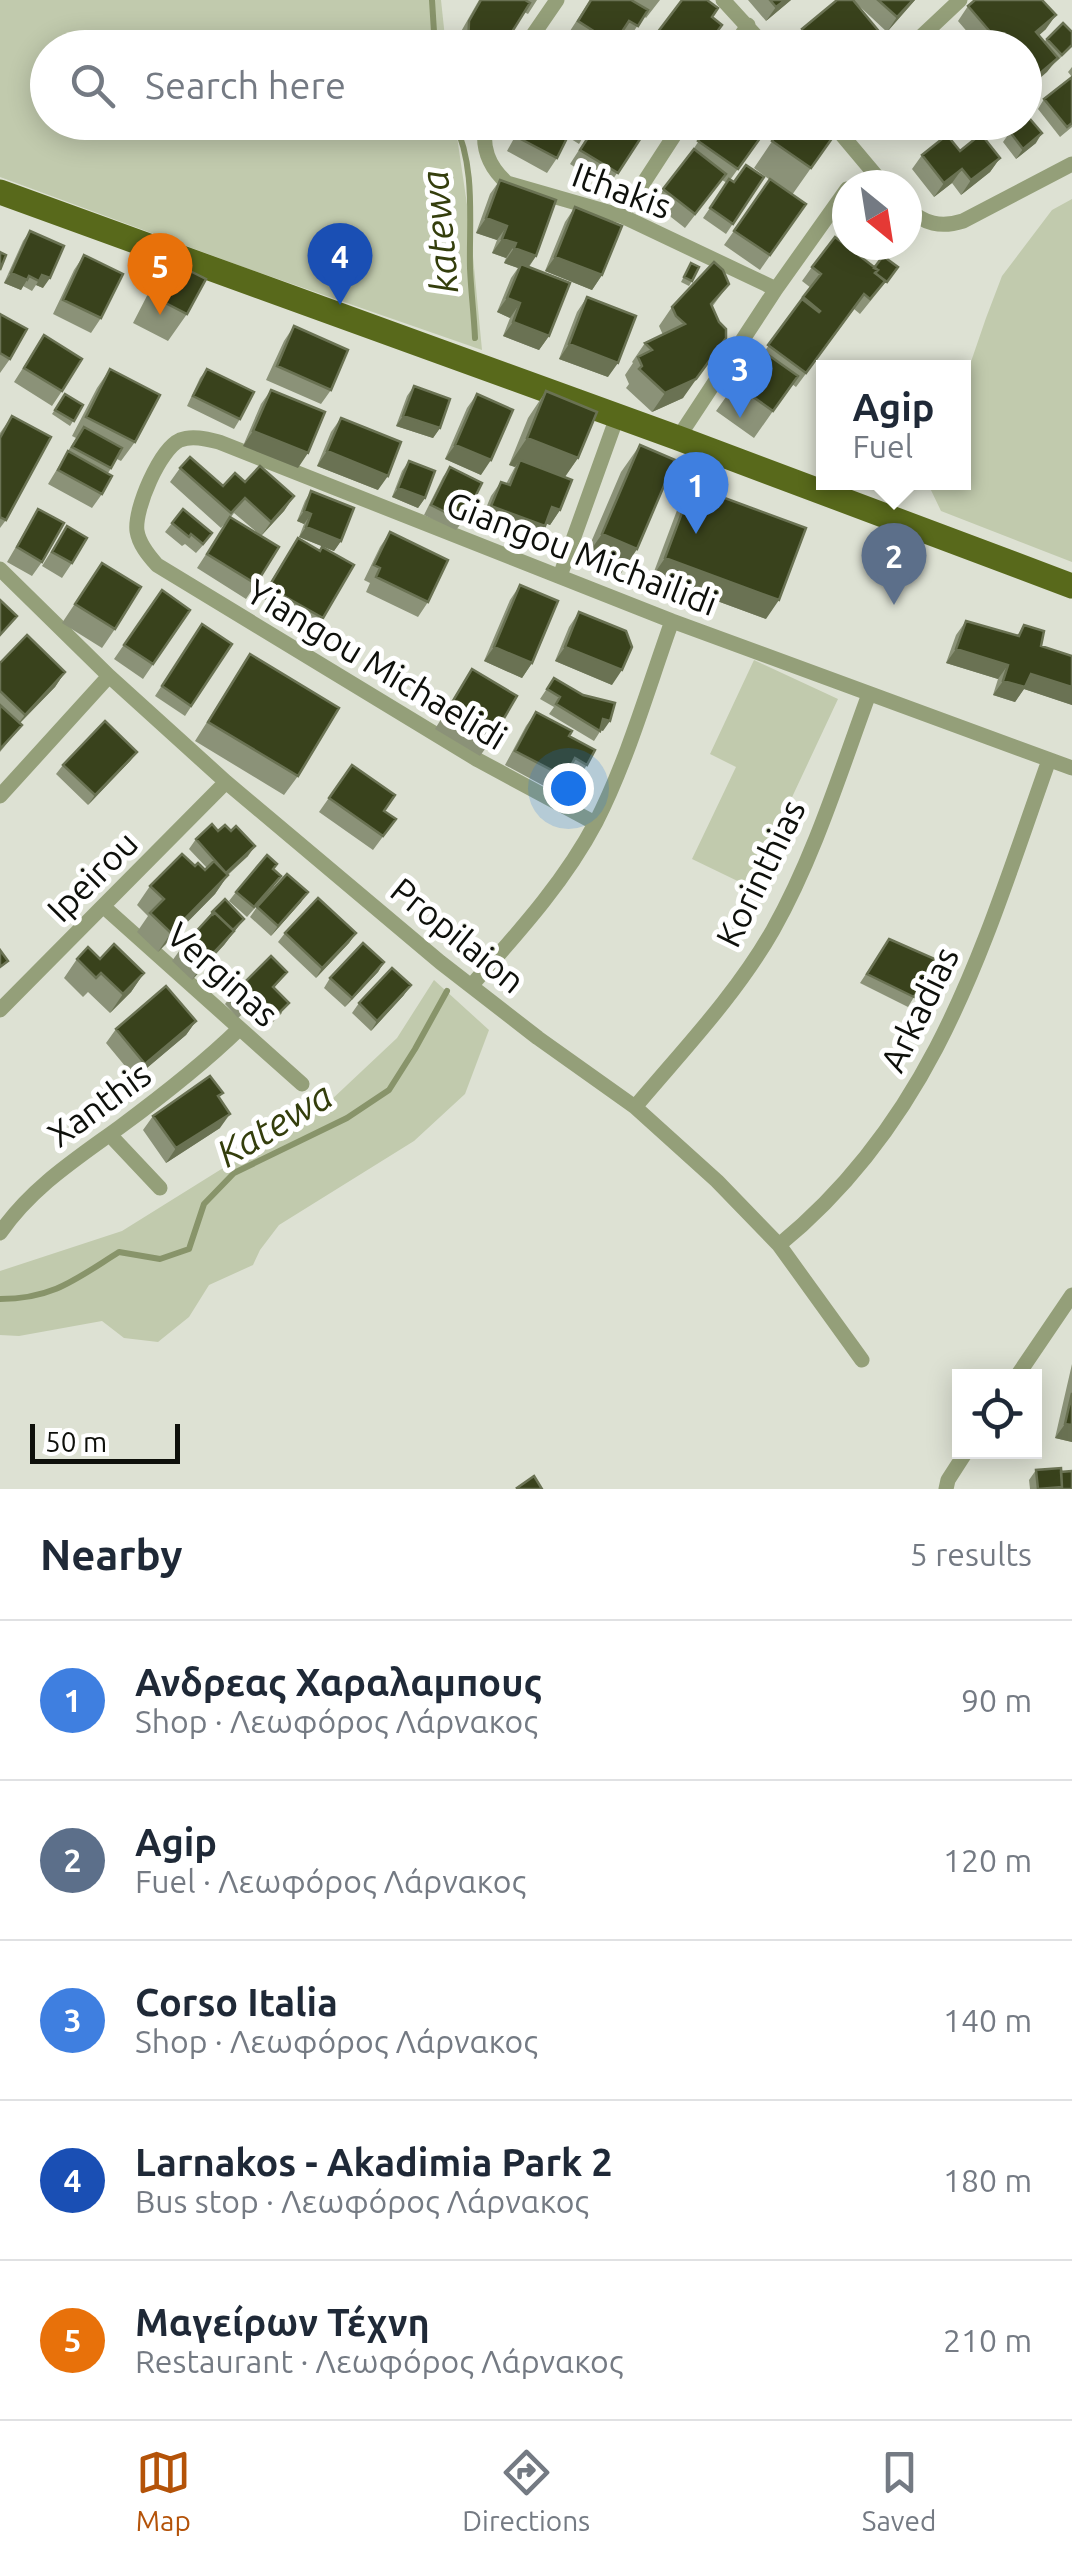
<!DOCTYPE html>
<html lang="en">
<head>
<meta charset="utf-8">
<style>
  body { margin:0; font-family:Ubuntu,sans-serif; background:#f6f6f7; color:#1f2937 }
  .controls { position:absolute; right:30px; bottom:30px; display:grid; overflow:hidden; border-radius:0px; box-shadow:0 5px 25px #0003 }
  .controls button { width:90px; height:90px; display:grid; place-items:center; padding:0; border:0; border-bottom:2px solid #e0e1e3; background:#fff; color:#1f2937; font:50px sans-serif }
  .compass { position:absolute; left:832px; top:170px; width:90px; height:90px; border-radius:50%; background:#fff; box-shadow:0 5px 25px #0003; rotate:150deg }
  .scale { position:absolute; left:30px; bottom:25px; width:150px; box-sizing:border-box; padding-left:10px; border:5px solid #0e100b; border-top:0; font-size:28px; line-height:35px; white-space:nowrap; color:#0e100b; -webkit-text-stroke:8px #fff; paint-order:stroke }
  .you { position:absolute; left:568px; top:788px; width:35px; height:35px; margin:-25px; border:8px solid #fff; border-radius:50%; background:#1a73e8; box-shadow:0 0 0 15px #1a73e833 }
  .badge { display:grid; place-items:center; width:65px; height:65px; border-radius:50%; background:#b45309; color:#fff; font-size:32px; font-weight:700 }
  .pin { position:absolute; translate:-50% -82px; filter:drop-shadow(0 2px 5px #0008) }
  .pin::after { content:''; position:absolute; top:52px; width:35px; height:30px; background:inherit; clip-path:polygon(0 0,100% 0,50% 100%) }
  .popup { position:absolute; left:816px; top:360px; width:155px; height:130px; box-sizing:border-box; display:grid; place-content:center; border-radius:0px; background:#fff; filter:drop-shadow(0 2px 8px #0005); font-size:32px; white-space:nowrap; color:#747a83 }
  .popup b { font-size:38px; color:#1f2937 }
  .popup::after { content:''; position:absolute; left:50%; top:100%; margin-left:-20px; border:20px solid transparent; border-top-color:#fff }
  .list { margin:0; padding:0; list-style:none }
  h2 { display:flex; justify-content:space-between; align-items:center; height:130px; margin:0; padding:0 40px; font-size:42px }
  h2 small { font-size:32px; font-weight:400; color:#747a83 }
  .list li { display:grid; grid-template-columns:65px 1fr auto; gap:30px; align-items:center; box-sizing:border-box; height:160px; padding:0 40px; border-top:2px solid #e0e1e3 }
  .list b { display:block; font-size:38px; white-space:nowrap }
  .list p { margin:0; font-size:32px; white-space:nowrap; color:#747a83 }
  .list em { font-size:32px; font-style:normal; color:#747a83 }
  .icon { flex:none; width:55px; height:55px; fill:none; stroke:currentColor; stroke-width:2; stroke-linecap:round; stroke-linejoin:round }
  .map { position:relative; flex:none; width:1072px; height:1489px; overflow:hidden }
  .search { position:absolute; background:#fff; box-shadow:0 5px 25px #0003; left:30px; right:30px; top:30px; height:110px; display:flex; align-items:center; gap:25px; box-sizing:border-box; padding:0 35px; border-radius:55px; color:#747a83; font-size:38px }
  .sheet { height:930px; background:#fff }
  nav { display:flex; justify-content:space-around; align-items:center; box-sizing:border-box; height:140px; border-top:2px solid #e0e1e3; background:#fff; font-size:28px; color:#747a83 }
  nav a { display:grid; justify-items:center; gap:5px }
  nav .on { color:#b45309 }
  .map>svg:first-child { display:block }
  .green { fill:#c1caad }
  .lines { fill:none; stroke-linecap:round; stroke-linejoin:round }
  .stream { stroke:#88946a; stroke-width:6 }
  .street { stroke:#949f79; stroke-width:15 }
  .primary { stroke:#58691b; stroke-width:25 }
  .wall { fill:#8b9278; fill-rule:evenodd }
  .shaded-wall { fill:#6a7253 }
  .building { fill:#39421c; stroke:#6a7253; stroke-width:2.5 }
  .labels { text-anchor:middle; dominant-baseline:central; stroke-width:10; stroke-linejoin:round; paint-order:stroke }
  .street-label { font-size:35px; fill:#0e100b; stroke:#fff }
  .water-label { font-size:38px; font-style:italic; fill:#343e0c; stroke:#fff }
</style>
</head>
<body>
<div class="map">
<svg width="1072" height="1489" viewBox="0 0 1072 1489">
  <rect width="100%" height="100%" fill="#dde1d3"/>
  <path class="green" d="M0,0H441L446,47L48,48V122L455,123L470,225L482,350L246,268L0,177Z
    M1072,199V562L941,511L929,486L930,483L964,482V382L986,318L1002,276L1052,210Z
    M754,660L838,699L750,887L692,859L736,767L710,754Z
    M434,980L489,1030L465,1094L414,1141L279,1225L260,1250L253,1265L209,1285L189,1317L158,1342L124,1338L102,1321L19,1336L0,1335V1271L122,1231L329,1102L397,1038Z"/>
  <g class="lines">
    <path class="stream" d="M432,0L435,48
      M454,122C476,166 469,221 470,268C471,291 474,315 475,338
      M0,1299C53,1299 76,1279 119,1252L160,1259L189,1249L204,1204L234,1173L347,1118L389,1090L415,1049L447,991"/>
    <path class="street" d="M723,0L767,48
      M524,48L557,0
      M733,48L748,25
      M909,48L960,0
      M486,122C481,147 488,166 507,183L622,216L776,289
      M831,122L884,185
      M907,208C924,224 941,228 963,221L1072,164
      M622,216L683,122
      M678,438L776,289L847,189
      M0,569L109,676L226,782L440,962L538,1038L635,1107L717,1181L779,1245L862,1360
      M560,576L617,417
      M0,796L109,676
      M595,823L478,760L157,565C148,555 139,544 137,531C134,509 160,449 180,440C192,435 207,439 219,442L672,621L1072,768
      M104,907L302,1084
      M471,986C516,935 564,883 596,822C628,759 648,688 672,621
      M0,1010L226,782
      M635,1107C683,1050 736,995 773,930C814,857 840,773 869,694
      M110,1135L160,1188
      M0,1233C32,1187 76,1159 120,1127C162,1096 202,1065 239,1029
      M779,1245C937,1116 984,943 1049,760
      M1017,1376L1072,1295
      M946,1489L948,1480L966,1452"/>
    <path class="primary" d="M0,192L678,438L1072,586"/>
  </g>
  <path class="wall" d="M479,0H537L528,14L524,12L502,48H459V35Z
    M590,0H660L646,18L644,16L628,40L619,35L611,48H559Z
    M748,0H791L766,21Z
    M837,0H915L887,32L856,3L873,48H795L791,44L802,29Z
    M968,6L1046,29L1038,36L1044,42L1047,39L1072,32V47L1024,92V48H981L958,21Z
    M1072,67V127L1060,137L1038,109L1044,99L1072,77L1068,72Z
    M523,122H592L579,144L568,137L557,158L547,173L507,151Z
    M597,122H654L646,134L644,133L607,188L570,164Z
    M711,122L763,134L730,180L734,182L764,177L726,234L703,218L727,183L722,180L685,228L653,203L689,156Z
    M759,122H774L769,130Z
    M785,122L824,127L835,134L792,195L806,204L760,270L724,245L770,180L754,168Z
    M960,122H989L971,137Z
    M1009,122H1024L1036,143L1016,159L1003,142L1010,132L1006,128Z
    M960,151L1000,158L990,172L961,195L952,183L934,197L912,169L922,155Z
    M500,180L536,256L529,267L549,336L539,350L503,336L510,318L497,312L511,278L518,268L504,263L506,258L492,253L497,240L476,233L490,194Z
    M575,207L602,275L592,290L545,271L565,222Z
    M30,231L43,288L36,285L32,291L23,286L21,290L4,283L23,241Z
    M84,255L101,318L91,333L53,314L74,270Z
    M170,261L187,314L168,341L133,323L151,288Z
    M691,263L692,281L689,286L681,282Z
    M812,267H898L860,314L854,309L796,387L792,384L754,438L716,411L760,349L764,352L811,288L802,281Z
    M729,284L712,307L683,398L652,412L626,388L629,384L625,375L633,363L632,362L645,343L663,335L659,326L672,307Z
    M587,297L608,377L559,359L577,312Z
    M0,314L10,359L0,373Z
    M294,326L331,390L321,404L266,380L284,341Z
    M44,335L62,391L52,406L14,382Z
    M110,369L135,442L121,461L117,459L108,473L102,494L92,508L48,484L76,438L72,436L97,388Z
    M207,369L240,419L234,429L187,406L200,378Z
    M414,386L440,428L433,438L396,426L407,396Z
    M271,390L298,468L243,446L261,404Z
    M546,391L578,458L565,477L560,510L550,525L546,523L535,540L481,520L491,496L501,482L506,484L515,467L509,465L528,418Z
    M65,394L83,405L70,426L52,414Z
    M477,394L481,475L445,459L467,408Z
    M12,416L6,520L0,528V433Z
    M341,418L378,490L317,466L331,432Z
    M640,445L637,549L619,576L583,561L621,472Z
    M409,461L425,498L418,508L392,497L402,471Z
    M450,467L463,521L456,530L424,515L443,477Z
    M180,468L223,486L245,482L294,496L284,511L261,536L256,584L246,599L197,568L229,519L221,528L170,482ZM234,513L260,535L231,517Z
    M692,486L766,619L652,577L679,505Z
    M311,491L341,541L334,551L299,537L304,524L297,521L305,501Z
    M38,509L42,562L32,576L7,562Z
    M172,523L205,543L196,553L185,544L182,546L165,532Z
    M67,526L72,563L62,578L42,566Z
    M390,532L428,602L418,617L366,592L370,583L364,580L380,547Z
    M298,538L320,551L323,618L313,633L267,606L269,602L261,597Z
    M102,563L115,629L102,648L62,623Z
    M520,585L532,663L522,678L484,661L510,600Z
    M162,590L190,610L143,679L114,659Z
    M579,612L612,685L555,661L569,627Z
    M966,621L1017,636L1024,625L1041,646L1072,656V705L1024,689L1015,702L993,695L998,679L946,663L956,635Z
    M202,624L232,644L185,716L155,696Z
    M250,654L298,776L284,795L195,741Z
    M0,663L65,672L55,687L20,723L22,725L0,752Z
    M472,669L490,742L480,756L435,729Z
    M554,678L603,731L601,730L594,741L549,714L554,707L540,699Z
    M536,712L569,736L587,765L577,780L567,774L555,792L505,765L526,726Z
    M137,752L130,761L88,805L56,774L63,765Z
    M352,765L384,811L396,819L373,850L319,812Z
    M218,831L248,856L228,875L215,894L158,952L137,932L148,916L137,905L150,886L195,866L205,870L207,868L189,849L196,839Z
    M273,870L274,886L247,917L229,901L236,892Z
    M301,902L271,936L250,917L257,907Z
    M212,912L244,919L224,945L192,980L172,961L182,947L205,922Z
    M285,933H356L349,943L316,978L278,942Z
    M889,939L914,997L908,1007L860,983Z
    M77,959H100L144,973L131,992L110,1013L88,992L83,997L64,978Z
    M384,962L378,972L345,1007L324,988L330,978Z
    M287,972L274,988L282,1013L268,1027L249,1008L238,1018L225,1004L232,995Z
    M404,995L371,1031L352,1013L359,1003Z
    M196,1021L186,1035L135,1078L106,1043L116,1029Z
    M223,1093L219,1098L220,1128L166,1163L143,1130L153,1116Z
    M1072,1364V1442L1055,1438Z
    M1036,1470L1061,1472L1072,1489H1030L1029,1480Z"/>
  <path class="shaded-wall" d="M785,0H791L766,21L776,7Z
    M913,0H915L887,32L897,17Z
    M1056,15L1046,29L1026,47L1036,32Z
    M1058,58L1047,72L1024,92L1032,80Z
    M984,122H989L971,137L978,127Z
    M1042,133L1036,143L1016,159L1023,149Z
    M1000,158L990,172L961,195L971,180Z
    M962,169L952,183L934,197L944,183Z
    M486,218L507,226L497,240L476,233Z
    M502,239L516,243L506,258L492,253Z
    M514,248L536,256L526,270L521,264L518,268L504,263Z
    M555,257L602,275L592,290L545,271Z
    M11,273L27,280L21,290L4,283Z
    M42,275L50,278L43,288L36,285Z
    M507,298L520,303L510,318L497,312Z
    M513,322L549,336L539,350L503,336Z
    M569,344L618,363L608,377L559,359Z
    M712,357L683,398L652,412L665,393Z
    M403,416L440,428L433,438L396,426Z
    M253,431L308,453L298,468L243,446Z
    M527,438L578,458L559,485L520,460L515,467L509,465Z
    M455,445L491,460L481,475L445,459Z
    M327,451L388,476L378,490L317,466Z
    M398,488L425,498L418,508L392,497Z
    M294,496L284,511L261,536L271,522Z
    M491,506L545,526L535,540L481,520Z
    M552,507L560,510L550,525L542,522Z
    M304,511L311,514L304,524L297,521Z
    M306,527L341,541L334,551L299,537Z
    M602,534L637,549L619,576L583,561Z
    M665,558L779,600L766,619L652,577Z
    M494,647L532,663L522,678L484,661Z
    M565,647L622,670L612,685L555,661Z
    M956,649L1008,665L998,679L946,663Z
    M65,672L55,687L14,729L25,715Z
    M1031,674L1072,687V705L1024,689L1015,702L993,695L1003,681Z
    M603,719L610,721L603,731L597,729Z
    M137,752L130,761L88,805L95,795Z
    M255,846L248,856L219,882L226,873Z
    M228,875L215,894L158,952L171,933Z
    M308,892L301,902L271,936L278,926Z
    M244,919L224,945L192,980L202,965Z
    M356,933L349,943L316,978L322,968Z
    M384,962L378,972L345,1007L352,998Z
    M144,973L131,992L110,1013L123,994Z
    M411,985L404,995L371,1031L377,1021Z
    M196,1021L186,1035L135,1078L145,1064Z
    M230,1114L220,1128L166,1163L176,1148Z
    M1065,1424L1072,1425V1442L1055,1438Z"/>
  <path class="building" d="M481,0H525L530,3L502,48H468L469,21Z
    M591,0H631L648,10L638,26L629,21L614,44L578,21Z
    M682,0H707L718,8L712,17L722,25L705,48H651L648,45Z
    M770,0H785L776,7Z
    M837,0H853L882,35L867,48H817L802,29Z
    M878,0H913L897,17Z
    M975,0H1042L1056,15L1036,32L1058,58L1032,80L1024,72V48H1004L968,6Z
    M1063,23L1072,32V45L1062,55L1047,39Z
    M567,35L587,48H559Z
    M1072,77V123L1067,127L1044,99Z
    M1024,112L1042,133L1023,149L1010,132L1018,125L1016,122H1024Z
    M525,122H575L557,158L517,137Z
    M576,122H592L586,134L573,127Z
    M598,122H629L644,133L618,173L580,150Z
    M711,122H746L763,134L738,169L698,141Z
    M785,122H827L824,127L835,134L811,168L772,141Z
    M981,134L1000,158L971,180L962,169L944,183L922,155L947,135L960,151Z
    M694,149L726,174L695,214L663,189Z
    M746,165L764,177L733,224L710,208L729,179L734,182Z
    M770,179L806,204L770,255L734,231Z
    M500,180L556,200L536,256L514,248L516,243L502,239L507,226L486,218Z
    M575,207L622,226L602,275L555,257Z
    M30,231L64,246L50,278L42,275L39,281L29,276L27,280L11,273Z
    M835,237L878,270L875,273L885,281L870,299L864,294L806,373L768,345L802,299L819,312L820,311L803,297L821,274L812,267Z
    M0,252L6,255L0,270Z
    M84,255L123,274L101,318L63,300Z
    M883,256L898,267L887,282L875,273L878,270L874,268Z
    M170,261L206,279L187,314L152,296Z
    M714,262L723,270L729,284L711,304L719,322L726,329V338L696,379L665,393L639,369L642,366L638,357L652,350L645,343L685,324L676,316L672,307Z
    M691,263L699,267L692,281L684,277Z
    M521,264L570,283L549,336L513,322L520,303L507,298Z
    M587,297L636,316L618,363L569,344Z
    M0,314L27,329L10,359L0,353Z
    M294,326L348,350L331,390L277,366Z
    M44,335L82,359L62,391L24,368Z
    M760,349L798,376L773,411L735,384Z
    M110,369L160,395L135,442L86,417Z
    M207,369L254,392L240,419L193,396Z
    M414,386L450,399L440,428L403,416Z
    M271,390L325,412L308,453L253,431Z
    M546,391L597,412L578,458L527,438Z
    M65,394L83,405L74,421L55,410Z
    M477,394L513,410L491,460L455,445Z
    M12,416L51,437L6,520L0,517V438Z
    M341,418L401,442L388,476L327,451Z
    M84,427L122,448L111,468L72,447Z
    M640,445L675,460L637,549L602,534Z
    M68,451L112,476L102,494L58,470Z
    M190,457L223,486L235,473L245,482L260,466L294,496L271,522L245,498L231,513L180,468Z
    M520,460L572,480L560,510L552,507L545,526L491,506L501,482L510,485Z
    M409,461L435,471L425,498L398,488Z
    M450,467L482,483L463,521L431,505Z
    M692,486L806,528L779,600L665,558Z
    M311,491L354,508L341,541L306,527L311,514L304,511Z
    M38,509L64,523L42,562L17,547Z
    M183,509L212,533L203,544L191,534L189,537L172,523Z
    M230,517L279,547L256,584L207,554Z
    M67,526L87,538L72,563L52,552Z
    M390,532L448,560L428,602L376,577L380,568L374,565Z
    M298,538L320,551L322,547L354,565L323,618L277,592L279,588L271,583Z
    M102,563L141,587L115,629L75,604Z
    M520,585L558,601L532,663L494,647Z
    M162,590L190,610L153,664L124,645Z
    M0,600L17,616L0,635Z
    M579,612L626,631L632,647L622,670L565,647Z
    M966,621L1019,636L1024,625L1044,631L1041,646L1072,656V687L1031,674L1025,687L1003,681L1008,665L956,649Z
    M202,624L232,644L191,706L162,686Z
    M27,635L65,672L25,715L0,691V663Z
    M250,654L339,708L298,776L208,722Z
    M472,669L517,696L490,742L445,714Z
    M554,678L583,695L615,703L610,721L603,719L600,731L556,704L560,697L547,689Z
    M0,705L22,725L0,749Z
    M536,712L572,731L569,736L595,750L587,765L575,758L565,777L515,751Z
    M105,721L137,752L95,795L63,765Z
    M352,765L395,795L384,811L396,819L383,836L329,798Z
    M212,824L218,831L225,825L231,831L236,826L255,846L226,873L196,839Z
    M182,854L195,866L198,863L205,870L214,861L228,875L171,933L150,913L164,899L150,886Z
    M267,855L277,864L273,869L281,876L254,907L236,892Z
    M287,874L308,892L278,926L257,907Z
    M318,898L356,933L322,968L285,933Z
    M225,899L244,919L233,930L214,912L213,914L212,912Z
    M214,912L234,931L202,965L182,947Z
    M889,939L937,960L914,997L867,974Z
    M363,943L384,962L352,998L330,978Z
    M114,944L144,973L123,994L101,973L96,978L77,959L88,947L100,959Z
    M0,950L8,961L0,967Z
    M271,956L287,972L273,987L289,1003L275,1017L256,998L245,1008L232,995Z
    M392,968L411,985L377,1021L359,1003Z
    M166,986L196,1021L145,1064L116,1029Z
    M210,1076L223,1093L218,1096L230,1114L176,1148L153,1116Z
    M1072,1393V1425L1065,1424Z
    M1061,1468L1062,1487L1038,1489L1036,1470Z
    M1072,1471V1489H1061L1062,1487L1061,1472Z
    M534,1476L542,1489H518L517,1488Z"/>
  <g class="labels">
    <g class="street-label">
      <text transform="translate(622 190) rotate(20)">Ithakis</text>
      <text transform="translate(582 553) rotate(21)">Giangou Michailidi</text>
      <text transform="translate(377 664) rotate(31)">Yiangou Michaelidi</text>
      <text transform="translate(760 873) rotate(-64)">Korinthias</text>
      <text transform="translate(92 876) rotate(-45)">Ipeirou</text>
      <text transform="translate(458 935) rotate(39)">Propilaion</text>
      <text transform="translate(223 974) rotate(42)">Verginas</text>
      <text transform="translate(919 1009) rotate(-64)">Arkadias</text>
      <text transform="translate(99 1104) rotate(-36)">Xanthis</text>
    </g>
    <g class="water-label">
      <text transform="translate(439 232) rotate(-95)">katewa</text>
      <text transform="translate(274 1124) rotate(-31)">Katewa</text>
    </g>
  </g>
</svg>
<div class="controls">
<button><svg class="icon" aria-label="locate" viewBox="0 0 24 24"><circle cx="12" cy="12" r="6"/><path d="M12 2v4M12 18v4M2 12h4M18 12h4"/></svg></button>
</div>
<svg class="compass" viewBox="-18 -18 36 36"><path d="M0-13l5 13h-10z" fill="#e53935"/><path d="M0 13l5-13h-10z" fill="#747a83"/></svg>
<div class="scale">50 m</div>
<div class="you"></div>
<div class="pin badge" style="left:696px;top:534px;background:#3f7fe0">1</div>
<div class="pin badge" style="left:894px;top:605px;background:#5c6f8a">2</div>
<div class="popup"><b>Agip</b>Fuel</div>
<div class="pin badge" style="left:740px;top:418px;background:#3f7fe0">3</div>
<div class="pin badge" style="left:340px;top:305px;background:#1a4fb4">4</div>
<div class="pin badge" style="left:160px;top:315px;background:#e8710a">5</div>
<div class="search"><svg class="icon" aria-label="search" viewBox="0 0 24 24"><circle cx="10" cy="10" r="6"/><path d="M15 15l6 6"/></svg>Search here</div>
</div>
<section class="sheet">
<h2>Nearby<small>5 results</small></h2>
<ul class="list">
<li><span class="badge" style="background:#3f7fe0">1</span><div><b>Ανδρεας Χαραλαμπους</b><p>Shop · Λεωφόρος Λάρνακος</p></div><em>90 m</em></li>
<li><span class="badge" style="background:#5c6f8a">2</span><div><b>Agip</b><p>Fuel · Λεωφόρος Λάρνακος</p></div><em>120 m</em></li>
<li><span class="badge" style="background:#3f7fe0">3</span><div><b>Corso Italia</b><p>Shop · Λεωφόρος Λάρνακος</p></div><em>140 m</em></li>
<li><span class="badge" style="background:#1a4fb4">4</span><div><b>Larnakos - Akadimia Park 2</b><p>Bus stop · Λεωφόρος Λάρνακος</p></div><em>180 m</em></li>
<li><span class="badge" style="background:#e8710a">5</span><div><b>Μαγείρων Τέχνη</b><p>Restaurant · Λεωφόρος Λάρνακος</p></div><em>210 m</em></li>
</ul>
</section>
<nav>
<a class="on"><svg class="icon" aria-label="map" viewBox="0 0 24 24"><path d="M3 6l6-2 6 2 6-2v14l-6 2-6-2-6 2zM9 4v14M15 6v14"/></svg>Map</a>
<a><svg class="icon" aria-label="directions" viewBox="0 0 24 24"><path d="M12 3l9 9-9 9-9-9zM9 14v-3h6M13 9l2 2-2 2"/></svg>Directions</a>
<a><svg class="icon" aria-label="saved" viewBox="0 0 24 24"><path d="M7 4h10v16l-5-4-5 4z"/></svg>Saved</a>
</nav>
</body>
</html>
